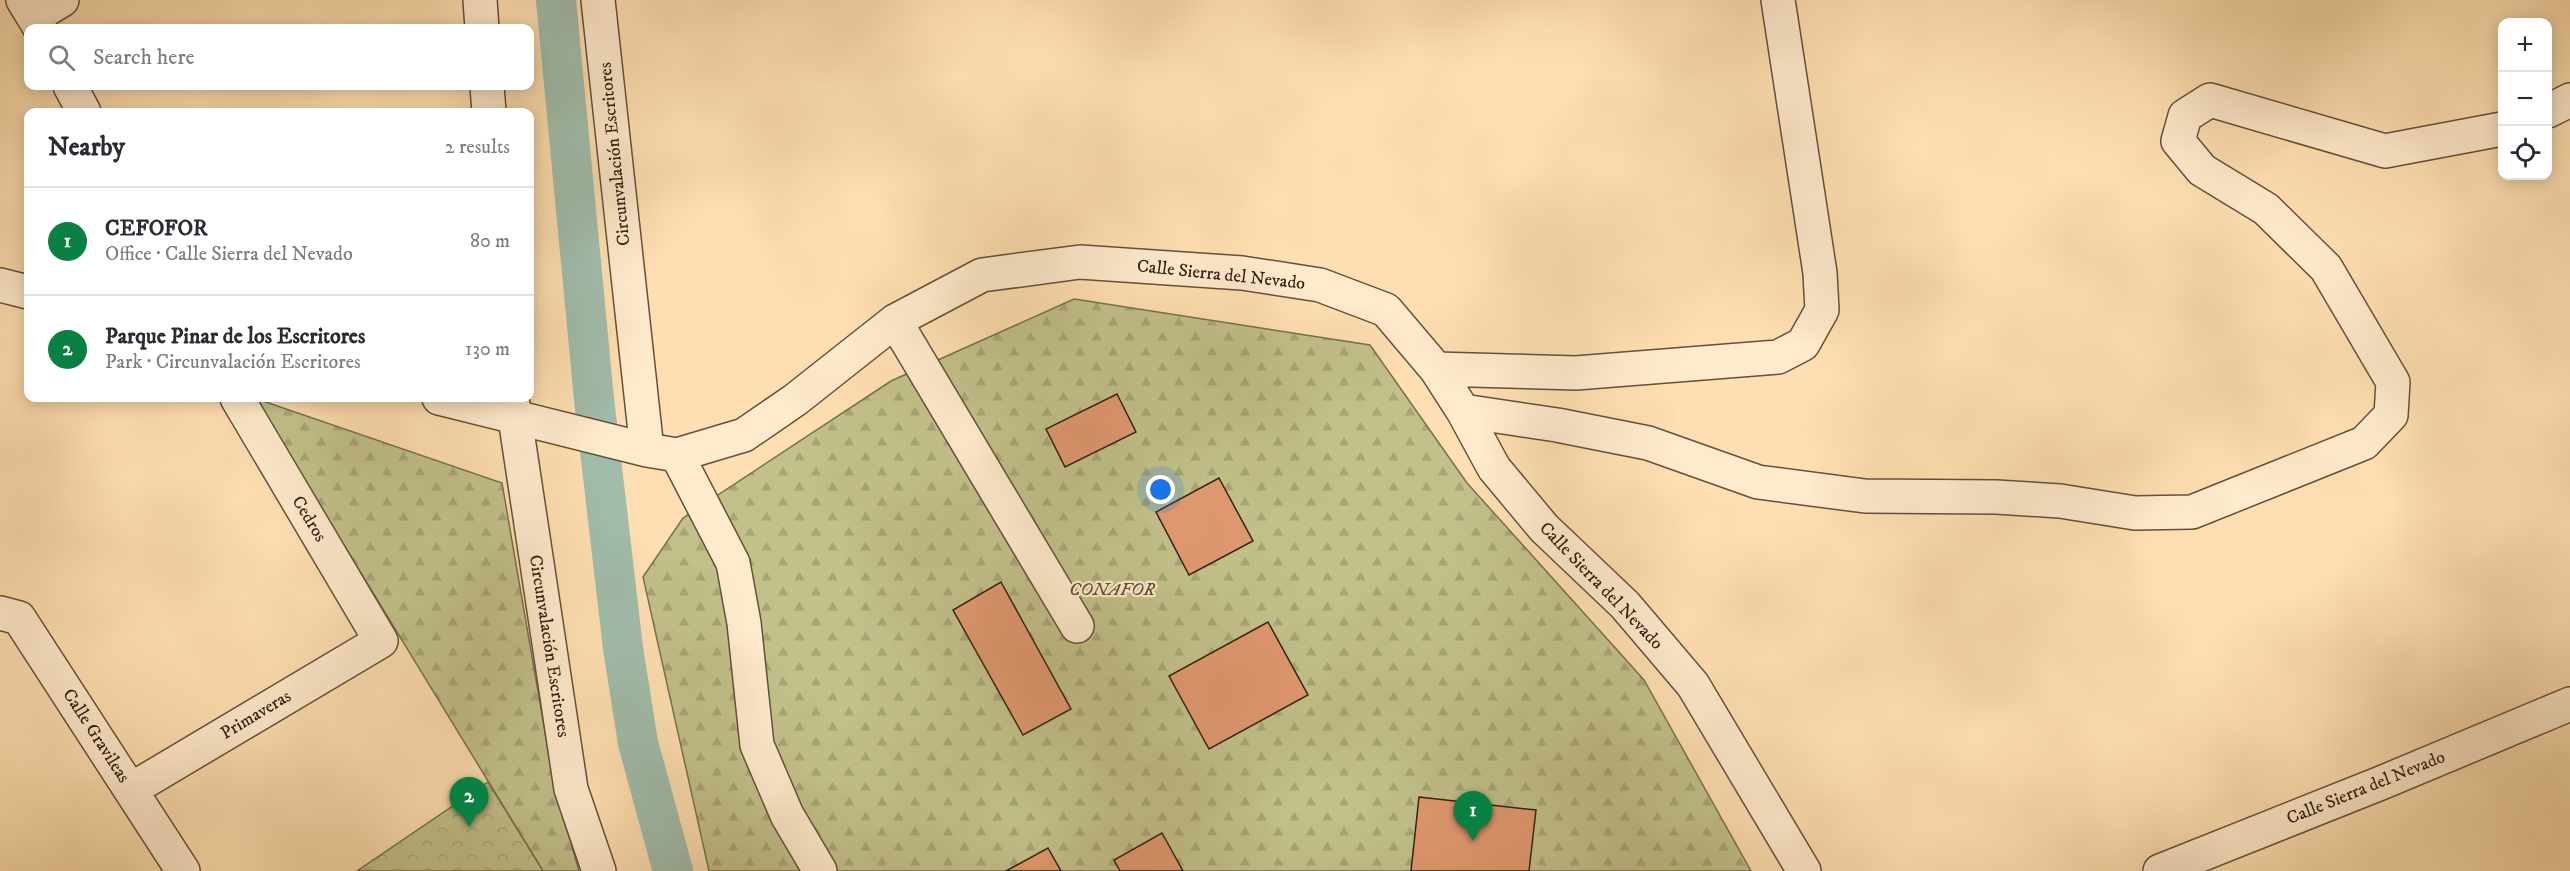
<!DOCTYPE html>
<html lang="en">
<head>
<meta charset="utf-8">
<style>
  body { margin:0; font-family:"IM FELL DW Pica",serif; background:#f2f2f3; color:#2b2b33 }
  .controls { position:absolute; right:18px; top:18px; display:grid; overflow:hidden; border-radius:12px; box-shadow:0 3px 15px #0003 }
  .controls button { width:54px; height:54px; display:grid; place-items:center; padding:0; border:0; border-bottom:2px solid #e1e1e2; background:#fff; color:#2b2b33; font:30px sans-serif }
  .you { position:absolute; left:1161px; top:490px; width:21px; height:21px; margin:-15px; border:4px solid #fff; border-radius:50%; background:#1a73e8; box-shadow:0 0 0 9px #1a73e833 }
  .badge { display:grid; place-items:center; width:39px; height:39px; border-radius:50%; background:#0b8043; color:#fff; font-size:20px; font-weight:700 }
  .pin { position:absolute; translate:-50% -50px; filter:drop-shadow(0 2px 3px #0008) }
  .pin::after { content:''; position:absolute; top:32px; width:21px; height:18px; background:inherit; clip-path:polygon(0 0,100% 0,50% 100%) }
  .list { margin:0; padding:0; list-style:none }
  h2 { display:flex; justify-content:space-between; align-items:center; height:78px; margin:0; padding:0 24px; font-size:26px }
  h2 small { font-size:20px; font-weight:400; color:#7c7c81 }
  .list li { display:grid; grid-template-columns:39px 1fr auto; gap:18px; align-items:center; box-sizing:border-box; height:108px; padding:0 24px; border-top:2px solid #e1e1e2 }
  .list b { display:block; font-size:22px; white-space:nowrap }
  .list p { margin:0; font-size:20px; white-space:nowrap; color:#7c7c81 }
  .list em { font-size:20px; font-style:normal; color:#7c7c81 }
  .icon { flex:none; width:33px; height:33px; fill:none; stroke:currentColor; stroke-width:2; stroke-linecap:round; stroke-linejoin:round }
  .map { position:relative; flex:none; width:2570px; height:871px; overflow:hidden }
  .search { position:absolute; background:#fff; box-shadow:0 3px 15px #0003; left:24px; top:24px; width:510px; height:66px; display:flex; align-items:center; gap:15px; box-sizing:border-box; padding:0 21px; border-radius:12px; color:#7c7c81; font-size:22px }
  .panel { position:absolute; background:#fff; box-shadow:0 3px 15px #0003; left:24px; top:108px; width:510px; height:294px; border-radius:12px }
  .map>svg:first-child { display:block }
  .forest { fill:url(#forest-firs); stroke:#787050; stroke-width:1.5 }
  .park { fill:url(#park-crowns); stroke:#787050; stroke-width:1.5 }
  .lines { fill:none; stroke-linecap:round; stroke-linejoin:round }
  .canal { stroke:#a0bdac; stroke-width:40 }
  .building { fill:#e0986f; stroke:#2f2015; stroke-width:1.5 }
  .minor-casing { stroke:#63503c; stroke-width:36 }
  .minor { stroke:#ffeacc; stroke-width:33 }
  .labels { text-anchor:middle; dominant-baseline:central; stroke-width:4.5; stroke-linejoin:round; paint-order:stroke }
  .street-label { font-size:18px; fill:#2f2015; stroke:#ffeacc }
  .park-label { font-size:18px; font-style:italic; fill:#5b5038; stroke:#ffeacc }
</style>
</head>
<body>
<div class="map">
<svg width="2570" height="871" viewBox="0 0 2570 871">
  <defs>
    <pattern id="forest-firs" width="22" height="20" patternUnits="userSpaceOnUse" patternTransform="scale(1.5)"><rect width="22" height="20" fill="#c2c18a"/><path d="M5 1l3.5 6h-7zM16 11l3.5 6h-7z" fill="#a7a676"/></pattern>
    <pattern id="park-crowns" width="20" height="18" patternUnits="userSpaceOnUse" patternTransform="scale(1.5)"><rect width="20" height="18" fill="#c2c18a"/><path d="M2 6a3 3 0 1 1 6 0M12 15a3 3 0 1 1 6 0" fill="none" stroke="#a7a676"/></pattern>
  </defs>
  <rect width="100%" height="100%" fill="#ffdfb1"/>
  <filter id="stains"><feTurbulence type="fractalNoise" baseFrequency=".00333" numOctaves="4"/><feColorMatrix values="0 0 0 0 .2 0 0 0 0 .09 0 0 0 0 .02 0 0 0 .5 -.17"/></filter>
  <radialGradient id="worn" r=".72"><stop offset=".6" stop-color="#630" stop-opacity="0"/><stop offset="1" stop-color="#630" stop-opacity=".3"/></radialGradient>
  <path class="forest" d="M1074,299L1370,345L1467,483L1644,680L1751,871H709L643,577L683,518L891,381Z
    M254,398L502,483L554,784L579,871H543Z"/>
  <path class="park" d="M488,782L543,871H357Z"/>
  <g class="lines">
    <path class="canal" d="M556,0L594,399L623,648L638,743L673,871"/>
  </g>
  <path class="building" d="M1117,394L1136,432L1065,467L1046,429Z
    M1219,478L1253,541L1189,575L1156,512Z
    M1001,582L1071,709L1023,735L953,610Z
    M1268,622L1308,695L1209,749L1169,676Z
    M1419,797L1536,810L1529,871H1411Z
    M1162,833L1183,871H1120L1114,860Z
    M1048,848L1061,871H1006Z"/>
  <g class="lines">
    <defs>
      <path id="minor" d="M23,0L40,28
        M480,0L482,28
        M598,0L647,450
        M34,17L62,0
        M70,86L84,112
        M487,86L489,112
        M2548,111L2570,100
        M0,285L28,292
        M895,321L1077,626
        M1436,369L1576,373L1778,357L1803,344L1822,310L1820,273L1778,0
        M439,398L647,450L677,455L744,435L795,400L895,321L982,275L1080,262L1242,273L1320,285L1386,310L1436,369L1463,411L1494,468L1544,528L1625,605L1693,685L1804,871
        M512,398L571,789L599,871
        M1463,411L1557,425L1648,443L1758,482L1865,496L1996,497L2060,501L2135,513L2192,512L2364,443L2391,415L2393,382L2326,268L2266,209L2202,170L2178,141L2185,116L2210,100L2385,151L2502,129
        M677,455L733,563L744,623L757,745L787,815L820,871
        M0,613L19,618L183,871
        M132,789L381,641L237,398
        M2160,871L2381,783L2570,704"/>
    </defs>
    <use href="#minor" class="minor-casing"/>
    <use href="#minor" class="minor"/>
  </g>
  <g class="labels">
    <g class="street-label">
      <text transform="translate(615 154) rotate(-96)">Circunvalación Escritores</text>
      <text transform="translate(1221 275) rotate(6)">Calle Sierra del Nevado</text>
      <text transform="translate(309 519) rotate(59)">Cedros</text>
      <text transform="translate(1601 586) rotate(46)">Calle Sierra del Nevado</text>
      <text transform="translate(549 646) rotate(81)">Circunvalación Escritores</text>
      <text transform="translate(256 715) rotate(-31)">Primaveras</text>
      <text transform="translate(96 736) rotate(57)">Calle Gravileas</text>
      <text transform="translate(2366 788) rotate(-22)">Calle Sierra del Nevado</text>
    </g>
    <g class="park-label">
      <text x="1112" y="590">CONAFOR</text>
    </g>
  </g>
  <rect width="100%" height="100%" filter="url(#stains)"/>
  <rect width="100%" height="100%" fill="url(#worn)"/>
</svg>
<div class="controls">
<button>+</button>
<button>−</button>
<button><svg class="icon" aria-label="locate" viewBox="0 0 24 24"><circle cx="12" cy="12" r="6"/><path d="M12 2v4M12 18v4M2 12h4M18 12h4"/></svg></button>
</div>
<div class="you"></div>
<div class="pin badge" style="left:1473px;top:841px">1</div>
<div class="pin badge" style="left:469px;top:827px">2</div>
<div class="search"><svg class="icon" aria-label="search" viewBox="0 0 24 24"><circle cx="10" cy="10" r="6"/><path d="M15 15l6 6"/></svg>Search here</div>
<section class="panel">
<h2>Nearby<small>2 results</small></h2>
<ul class="list">
<li><span class="badge">1</span><div><b>CEFOFOR</b><p>Office · Calle Sierra del Nevado</p></div><em>80 m</em></li>
<li><span class="badge">2</span><div><b>Parque Pinar de los Escritores</b><p>Park · Circunvalación Escritores</p></div><em>130 m</em></li>
</ul>
</section>
</div>
</body>
</html>
